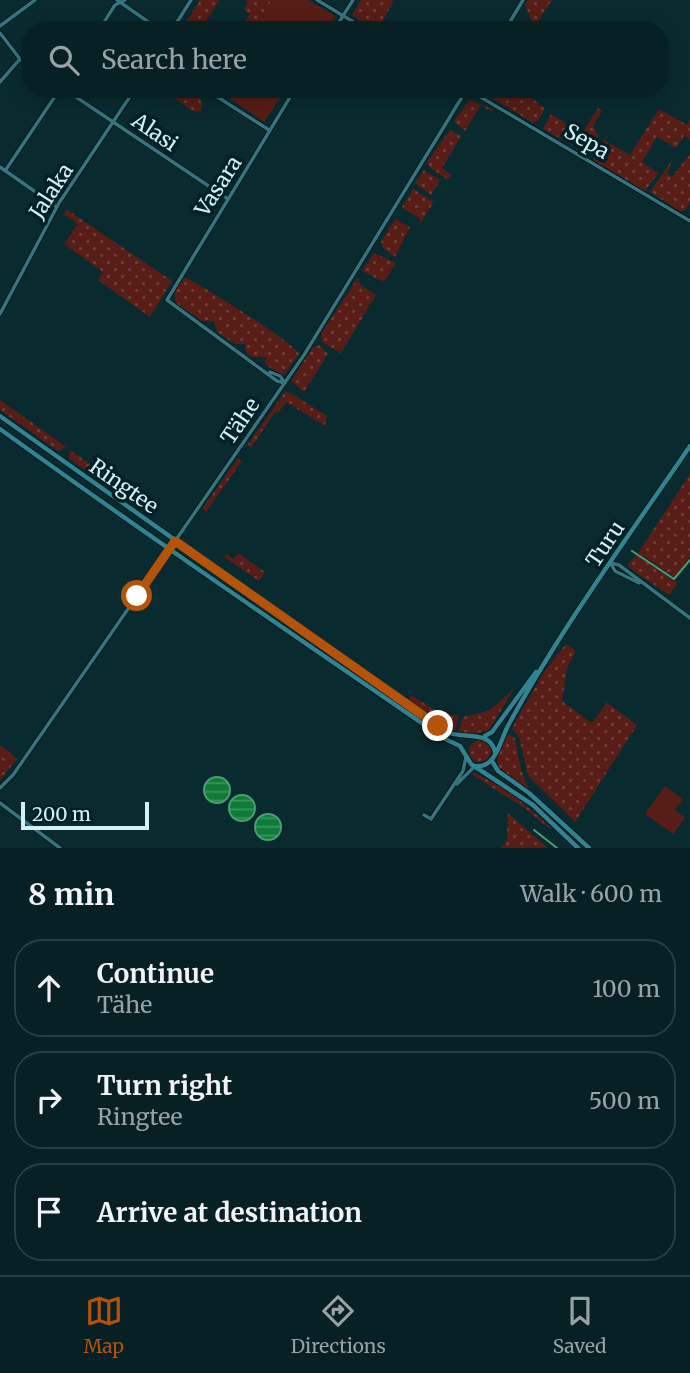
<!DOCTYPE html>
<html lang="en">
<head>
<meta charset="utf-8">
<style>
  body { margin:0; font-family:Merriweather,serif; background:#10282c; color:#f1f3f6 }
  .scale { position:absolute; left:21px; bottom:18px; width:128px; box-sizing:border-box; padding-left:7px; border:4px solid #d2f0f6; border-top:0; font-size:19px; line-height:24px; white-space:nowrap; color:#d2f0f6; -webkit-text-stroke:5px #002126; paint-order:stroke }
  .stop { position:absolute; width:21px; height:21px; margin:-16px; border:5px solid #b45309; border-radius:50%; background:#fff }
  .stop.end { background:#b45309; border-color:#fff; box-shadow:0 2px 7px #0008 }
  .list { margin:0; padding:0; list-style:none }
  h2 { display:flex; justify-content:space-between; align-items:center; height:91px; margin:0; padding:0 28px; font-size:30px }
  h2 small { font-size:23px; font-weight:400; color:#98a3a6 }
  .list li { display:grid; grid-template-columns:46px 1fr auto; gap:21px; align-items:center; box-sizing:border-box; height:98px; margin:0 14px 14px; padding:0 14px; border:2px solid #283e41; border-radius:28px }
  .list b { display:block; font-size:26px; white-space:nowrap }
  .list p { margin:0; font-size:23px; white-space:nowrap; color:#98a3a6 }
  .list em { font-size:23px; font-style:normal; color:#98a3a6 }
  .icon { flex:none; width:38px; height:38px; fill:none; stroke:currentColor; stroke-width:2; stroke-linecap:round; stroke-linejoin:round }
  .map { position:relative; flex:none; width:690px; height:848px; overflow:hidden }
  .search { position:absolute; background:#072024; box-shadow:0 4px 18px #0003; left:21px; right:21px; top:21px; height:77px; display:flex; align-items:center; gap:18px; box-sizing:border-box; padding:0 24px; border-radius:28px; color:#98a3a6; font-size:26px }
  .sheet { height:427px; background:#072024 }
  nav { display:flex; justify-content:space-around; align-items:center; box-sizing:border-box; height:98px; border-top:2px solid #283e41; background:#072024; font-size:19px; color:#98a3a6 }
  nav a { display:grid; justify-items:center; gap:4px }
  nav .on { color:#b45309 }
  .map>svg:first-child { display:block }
  .green { fill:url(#green-dots) }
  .pitch { fill:#571d16 }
  .water { fill:url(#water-rules); stroke:#499e72; stroke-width:2 }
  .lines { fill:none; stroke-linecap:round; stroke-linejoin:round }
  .stream { stroke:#499e72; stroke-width:2 }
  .minor-casing { stroke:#011215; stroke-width:5 }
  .secondary-casing { stroke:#011215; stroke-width:6 }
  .minor { stroke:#36747f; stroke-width:3.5 }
  .secondary { stroke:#328391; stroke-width:4.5 }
  .route { stroke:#b45309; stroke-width:9 }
  .labels { text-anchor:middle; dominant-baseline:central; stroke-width:7; stroke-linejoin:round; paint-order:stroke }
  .street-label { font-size:21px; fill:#d2f0f6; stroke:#002126 }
</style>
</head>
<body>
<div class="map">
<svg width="690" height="848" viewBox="0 0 690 848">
  <defs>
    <pattern id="green-dots" width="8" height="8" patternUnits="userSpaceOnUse" patternTransform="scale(1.75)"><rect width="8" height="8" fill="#571d16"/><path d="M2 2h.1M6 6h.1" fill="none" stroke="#6e3e38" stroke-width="1.8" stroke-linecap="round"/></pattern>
    <pattern id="water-rules" width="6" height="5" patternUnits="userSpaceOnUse" patternTransform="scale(1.75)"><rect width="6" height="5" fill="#0e7b39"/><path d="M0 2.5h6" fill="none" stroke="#3c9460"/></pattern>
  </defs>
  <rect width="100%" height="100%" fill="#092b30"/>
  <path class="green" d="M200,0H219L201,30H181Z
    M246,0H272L253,30H240L250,14L244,10L248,3Z
    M361,0H394L380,26L383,30H375L352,15Z
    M528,0H552L532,30H527L532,22L525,4Z
    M170,89H195L203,105L200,112L193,111L167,93Z
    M478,89H519L545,108L538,121L533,123Z
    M469,100L493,109L492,112L481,105L465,131L454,121Z
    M598,108L602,111L593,126L598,136L584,154L576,149V143Z
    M659,109L687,125L690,120V140L684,136L676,148L657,137L642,162L658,173L645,191L593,160V156L608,133L605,141L630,155Z
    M551,114L577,131L570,144L543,129Z
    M450,130L461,136L442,168L451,175L448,180L430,168L427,162Z
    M690,154V203L684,211H680L650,192L673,159L667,174L672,177Z
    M424,170L440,180L431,195L415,183Z
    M413,189L434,202L420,224V219L402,207Z
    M66,209L172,281L150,317L98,280L103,272L64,244L78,224L64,214Z
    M395,219L410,227L395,257L383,248L381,242Z
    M374,253L396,263L384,282L362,271Z
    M183,277C197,281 298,346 299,354L283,376L265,364L266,357H251L245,350L246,344H235L217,332L214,321H202L176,303L174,292Z
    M358,277L360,285L376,295L341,353L322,342L321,334Z
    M320,345L328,354L304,392L291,381L313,347Z
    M285,392L291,393L327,416L325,426L286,402L278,413L275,412L251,448L248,444Z
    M0,399V400L66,447L58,451L0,410Z
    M70,450L94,467L124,496L69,459Z
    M238,458L242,461L206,512L202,509Z
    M690,474V556L676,578L638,553Z
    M238,553L265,572L259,581L224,557L226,554L234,559Z
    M636,555L678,583L669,595L632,570L628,565Z
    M566,644L576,651L567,668L562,701L592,723L607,703L637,725L575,822L528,776L519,737L512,728L544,672Z
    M514,689L489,730L470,735L458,733L463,717L489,711Z
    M410,695L439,712L459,716L455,733L410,700Z
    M509,735L515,738L521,770L529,790L498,767V754L505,736Z
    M469 751a11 11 0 1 1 22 0a11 11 0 1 1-22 0Z
    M0,745L17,759L0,780Z
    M473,772L507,790L551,827L549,828L523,807L471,774Z
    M508,813L548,848H501L507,840Z"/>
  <path class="pitch" d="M272,0H308L336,16L327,30H253Z
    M216,89H286L264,122Z
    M665,786L683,799L675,810L685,818L673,834L645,814Z"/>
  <path class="water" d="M204 790a13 13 0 1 1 26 0a13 13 0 1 1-26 0Z
    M229 808a13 13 0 1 1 26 0a13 13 0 1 1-26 0Z
    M255 827a13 13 0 1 1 26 0a13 13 0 1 1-26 0Z"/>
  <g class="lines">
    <path class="stream" d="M632,551L674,579L690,560
      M534,830L557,848"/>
    <defs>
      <path id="minor" d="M117,0L160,30
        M317,0L367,30
        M0,26L35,0
        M99,30L115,5L125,0
        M172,30L191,0
        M334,30L353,0
        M505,30L523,0
        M0,33L20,59L30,66
        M0,82L20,59
        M64,89L228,199
        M205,89L269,130
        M467,89L690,221
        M0,167L57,207
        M5,171L60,89
        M0,314L59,203L135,89
        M270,372L280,376L285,383
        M285,383L277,381L167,300L295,89
        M611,563L619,565L690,618
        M611,564L615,571L639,583
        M457,784L475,766
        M0,788L13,775L304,355L467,89
        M0,803L60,848
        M424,815L431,819L463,771L466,757"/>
      <path id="secondary" d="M0,416L446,732C463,739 491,730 495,752
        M0,429C147,535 296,637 445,739L460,746L471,764L533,805L578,848
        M485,736L492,732L536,672
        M492,761L498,771L529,793L589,848
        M476,766C497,768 500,739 509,724C562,627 628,537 690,446"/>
    </defs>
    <use href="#minor" class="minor-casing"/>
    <use href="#secondary" class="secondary-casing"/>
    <use href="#minor" class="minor"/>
    <use href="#secondary" class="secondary"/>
  </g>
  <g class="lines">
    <path class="route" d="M137,596L175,541L438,726"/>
  </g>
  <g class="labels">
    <g class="street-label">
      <text transform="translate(155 132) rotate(34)">Alasi</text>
      <text transform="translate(587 141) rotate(30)">Sepa</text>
      <text transform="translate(218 186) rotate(-57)">Vasara</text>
      <text transform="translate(51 191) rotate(-57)">Jalaka</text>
      <text transform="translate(240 421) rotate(-56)">Tähe</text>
      <text transform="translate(124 486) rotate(35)">Ringtee</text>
      <text transform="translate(605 544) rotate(-56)">Turu</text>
    </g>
  </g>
</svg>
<div class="scale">200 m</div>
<div class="stop" style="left:137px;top:596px"></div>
<div class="stop end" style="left:438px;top:726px"></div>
<div class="search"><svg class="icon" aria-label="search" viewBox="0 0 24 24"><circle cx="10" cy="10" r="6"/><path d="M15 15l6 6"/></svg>Search here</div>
</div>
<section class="sheet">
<h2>8 min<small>Walk · 600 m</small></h2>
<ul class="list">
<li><svg class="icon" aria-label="ahead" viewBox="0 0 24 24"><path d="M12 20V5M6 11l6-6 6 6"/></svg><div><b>Continue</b><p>Tähe</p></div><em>100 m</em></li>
<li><svg class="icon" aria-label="right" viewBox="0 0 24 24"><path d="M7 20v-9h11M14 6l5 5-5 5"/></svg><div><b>Turn right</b><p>Ringtee</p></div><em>500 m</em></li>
<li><svg class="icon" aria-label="arrive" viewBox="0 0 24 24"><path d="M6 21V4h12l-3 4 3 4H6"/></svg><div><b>Arrive at destination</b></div></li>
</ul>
</section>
<nav>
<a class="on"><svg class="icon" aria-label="map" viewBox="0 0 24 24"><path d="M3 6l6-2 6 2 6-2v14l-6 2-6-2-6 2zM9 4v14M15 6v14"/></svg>Map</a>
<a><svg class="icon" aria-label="directions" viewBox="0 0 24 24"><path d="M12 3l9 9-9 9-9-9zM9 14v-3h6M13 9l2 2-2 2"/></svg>Directions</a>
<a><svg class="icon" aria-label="saved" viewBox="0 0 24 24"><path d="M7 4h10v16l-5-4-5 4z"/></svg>Saved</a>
</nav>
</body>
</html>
